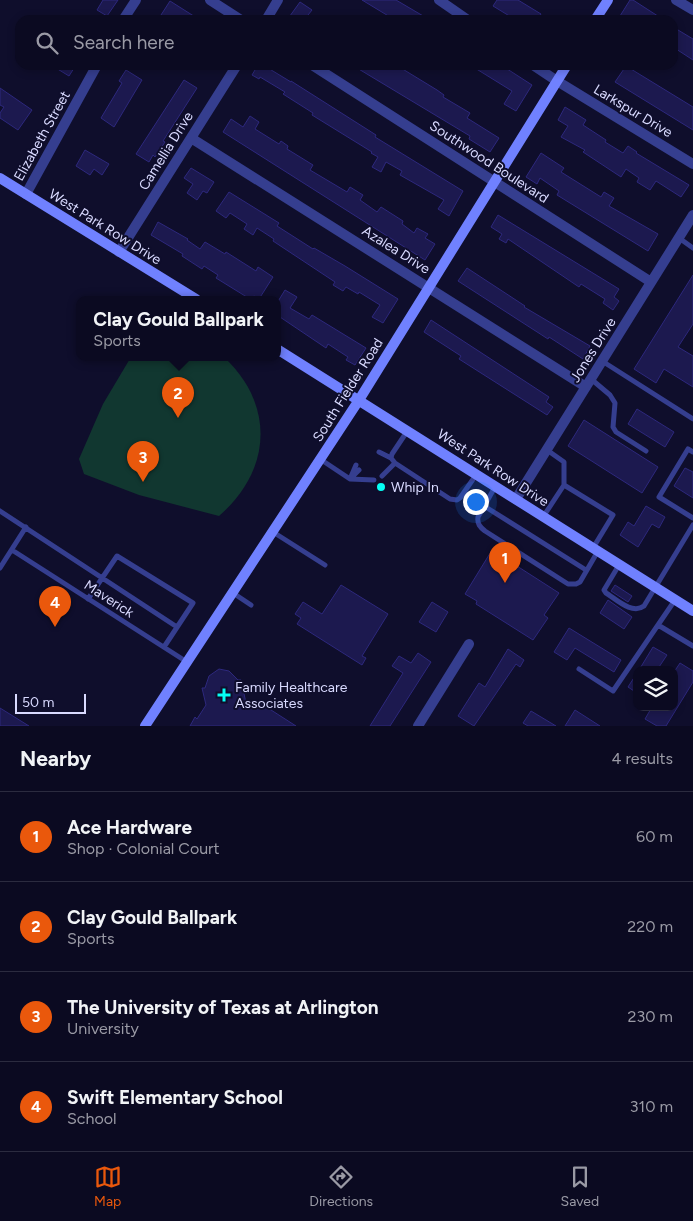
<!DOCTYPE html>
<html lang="en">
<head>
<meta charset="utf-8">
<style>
  body { margin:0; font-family:Figtree,sans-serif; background:#19182e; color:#f1f3f6 }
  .controls { position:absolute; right:15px; bottom:15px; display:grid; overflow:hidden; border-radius:10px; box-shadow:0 2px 8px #0003 }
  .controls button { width:45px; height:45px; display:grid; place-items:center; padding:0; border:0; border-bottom:1px solid #2b2b3f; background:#0b0a21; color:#f1f3f6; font:25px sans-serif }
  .scale { position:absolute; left:15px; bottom:12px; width:71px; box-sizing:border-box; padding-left:5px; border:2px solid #d9daff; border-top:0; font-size:14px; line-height:18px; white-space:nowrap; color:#d9daff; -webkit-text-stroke:4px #0f0e2c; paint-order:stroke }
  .you { position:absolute; left:475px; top:501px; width:18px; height:18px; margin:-12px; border:4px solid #fff; border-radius:50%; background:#1a73e8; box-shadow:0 0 0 8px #1a73e833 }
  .badge { display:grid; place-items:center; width:32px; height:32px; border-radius:50%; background:#ea580c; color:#fff; font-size:16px; font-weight:700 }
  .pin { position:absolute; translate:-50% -41px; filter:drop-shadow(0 1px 2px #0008) }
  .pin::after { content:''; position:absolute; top:26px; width:18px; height:15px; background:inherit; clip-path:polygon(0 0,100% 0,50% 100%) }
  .popup { position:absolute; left:76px; top:296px; width:205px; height:65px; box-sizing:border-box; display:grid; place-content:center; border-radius:10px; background:#0b0a21; filter:drop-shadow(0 1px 4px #0005); font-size:16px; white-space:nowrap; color:#9a9aa5 }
  .popup b { font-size:19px; color:#f1f3f6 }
  .popup::after { content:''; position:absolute; left:50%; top:100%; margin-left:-10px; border:10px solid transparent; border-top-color:#0b0a21 }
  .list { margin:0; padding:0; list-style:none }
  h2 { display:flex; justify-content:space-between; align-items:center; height:65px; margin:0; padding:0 20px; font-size:21px }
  h2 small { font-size:16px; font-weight:400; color:#9a9aa5 }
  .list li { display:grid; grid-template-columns:32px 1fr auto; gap:15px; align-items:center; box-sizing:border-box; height:90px; padding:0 20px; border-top:1px solid #2b2b3f }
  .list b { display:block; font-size:19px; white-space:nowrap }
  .list p { margin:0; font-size:16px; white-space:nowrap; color:#9a9aa5 }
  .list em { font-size:16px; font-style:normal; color:#9a9aa5 }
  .icon { flex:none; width:28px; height:28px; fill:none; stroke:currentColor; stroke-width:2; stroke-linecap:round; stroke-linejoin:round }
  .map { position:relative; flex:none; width:693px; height:726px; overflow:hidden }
  .search { position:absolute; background:#0b0a21; box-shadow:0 2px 8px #0003; left:15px; right:15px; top:15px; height:55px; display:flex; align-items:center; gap:12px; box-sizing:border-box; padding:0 18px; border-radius:15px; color:#9a9aa5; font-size:19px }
  .sheet { height:425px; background:#0b0a21 }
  nav { display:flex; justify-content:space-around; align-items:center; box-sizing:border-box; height:70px; border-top:1px solid #2b2b3f; background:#0b0a21; font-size:14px; color:#9a9aa5 }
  nav a { display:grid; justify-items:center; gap:2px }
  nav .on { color:#ea580c }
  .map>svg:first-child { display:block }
  .green { fill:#113730 }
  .building { fill:#1c194f; stroke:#2d287d }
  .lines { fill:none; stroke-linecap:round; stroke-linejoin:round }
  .lane { stroke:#353e8f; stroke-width:5 }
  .street { stroke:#353e8f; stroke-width:10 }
  .secondary { stroke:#7081ff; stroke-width:10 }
  .poi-dot { fill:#05fff5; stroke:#0f0e2c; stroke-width:2 }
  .labels { text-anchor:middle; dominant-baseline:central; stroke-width:4; stroke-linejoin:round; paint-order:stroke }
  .street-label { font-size:14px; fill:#d9daff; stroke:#0f0e2c }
  .poi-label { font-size:14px; fill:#d9daff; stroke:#0f0e2c; text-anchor:start }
</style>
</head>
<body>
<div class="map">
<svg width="693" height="726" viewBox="0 0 693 726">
  <rect width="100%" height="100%" fill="#0f0e2c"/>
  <path class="green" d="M131,357H224C275,405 272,470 219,516L139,495L84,474L79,459L103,404Z"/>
  <path class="building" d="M103,0H118L107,16L97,10Z
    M362,0H396L430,20H395Z
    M497,0H518L541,14L537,20H516L493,6Z
    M630,0H633L664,20H626L620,16Z
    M170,1L200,20H168L161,15Z
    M300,2L312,10L308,15L315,20H287Z
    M673,27L693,39V60L673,47Z
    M51,65H76L69,76Z
    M258,65H263L291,82V81L376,135L375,137L463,191L449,216L438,209L444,200L400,175L402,171L386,162L381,172L372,167L378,157L371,153L372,152L312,115L313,113L283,94L285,92L260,77L259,79L252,75Z
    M352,65H396L437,90L444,95L443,97L470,113L467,118L499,138L490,152L469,139L470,136Z
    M470,65H501L532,85L516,111L504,104L512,91Z
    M626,66L693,107V130L615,82Z
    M126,70L142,80L114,127L101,118L122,83L119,81Z
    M184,80L197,88L163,141L165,142L155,157L153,155L149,162L136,154Z
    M0,88L32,110L18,130L0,118V113L4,107L0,105Z
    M565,107L586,120L583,125L606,140L605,142L623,153L628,146L637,152L636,153L689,185L681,197L656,181L650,190L637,182L639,178L626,169L621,177L583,152L585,150L561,137L568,126L558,120Z
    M250,116L259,122L255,129L279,144L281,141L288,146L287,149L313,165L310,170L347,192L350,187L363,195L360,200L377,212L381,207L403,221L402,224L414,233L417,228L428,234L425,238L435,244L425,260L223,132L231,119L243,127Z
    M85,150L109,164L102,175L94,169L90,175L76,166Z
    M541,153L564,168L561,172L601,197L604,192L614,198L609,206L658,234L648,251L557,195L559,191L540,178L537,184L526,177Z
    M191,168L214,182L207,193L203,191L197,200L187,193L193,184L184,178Z
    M229,192L279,223L277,226L313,249L314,248L345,266L398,299L383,323L372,317L380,305L359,292L358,294L346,287L343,291L333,285L335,282L273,241L274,239L257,228L253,235L244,229L247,224L230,213L226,218L216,211Z
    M498,215L619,289L614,297L619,301L613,310L603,303L605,299L581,284L579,287L508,239L506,243L499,239L502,234L491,227Z
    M158,222L188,239L187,240L200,249L205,242L225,254L226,252L256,271L258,267L273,277L259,299L254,296L250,299L216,278L218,275L204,266L202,269L182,256L183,254L151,235Z
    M467,268L525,306L524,307L590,346L583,359L549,337L548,339L458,281Z
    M693,275V324L678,347L693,356V387L664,369L656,383L634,369Z
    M285,290L297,297L290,308L309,319L312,315L366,348L355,365L346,360L348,357L328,344L326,348L277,315V303Z
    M431,320L549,397L546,402L553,407L547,415L459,359L461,356L424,332Z
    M637,409L674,432L665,447L628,424Z
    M584,420L658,467L642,493L568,446Z
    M685,468L693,472V498L674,486Z
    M646,506L665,517L659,528L652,524L638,547L620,535L628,522L634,526Z
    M492,550L559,593L544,615L548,618L533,640L476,604L477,601L465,594Z
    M341,585L388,614L362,656L366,658L362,665L297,624L301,618L295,614L303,602L322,614Z
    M615,585L632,596L628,602L611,591Z
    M608,600L632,617L624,629L600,613Z
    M432,602L448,612L436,632L419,622Z
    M569,628L621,660L614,672L575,648L567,660L554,652Z
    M653,647L667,655L657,670H639Z
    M508,649L524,660L520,667L516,664L474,726L458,716L479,683L485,687Z
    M418,653L431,662L390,726H370L403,673L392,666L399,656L411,663Z
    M680,663L693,671V682L666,726H657L645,719L652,707H674V672Z
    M219,669L229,671L238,680H241L246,703L257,701L296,726H190L195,717L197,719L206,705L202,688H205L209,676Z
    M637,673V693L628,687Z
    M0,708L29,726H0Z
    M575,710L600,726H565Z
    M531,711L556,726H528L523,723Z"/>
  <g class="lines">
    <path class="lane" d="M679,238L693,248
      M602,361L693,419
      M591,379L610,395L615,403L613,427L616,432L646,451
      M408,430L392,454L391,458L395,463L450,499L457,500L460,498L476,475
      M547,450L564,462V485
      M379,452L391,458
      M693,452L688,449L659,497L693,518
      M320,459L350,479L374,480
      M382,476L395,463
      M352,477L359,470
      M350,479L356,465
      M495,487L478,517C477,524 480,527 485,531L568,584H576L580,582L598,551
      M484,506L586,570
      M0,511L177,627
      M543,517L564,485L613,515L593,548
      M273,532L325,565
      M12,550L187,662
      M619,565L604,590L606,593C616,599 632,615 644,606L693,525
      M0,568L26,527
      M233,593L251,605
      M88,599L117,556L193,603L164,647
      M658,625L693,646
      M579,669L613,691L675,600"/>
    <path class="street" d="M210,0L241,20
      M439,0L468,20
      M676,0L693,10
      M123,20L136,0
      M266,20L278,0
      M312,65L651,282
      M533,65L557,81L693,164
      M191,138L586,387
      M26,194L97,65
      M119,252L237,65
      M516,499L693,215
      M418,726L469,644"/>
    <path class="secondary" d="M595,20L608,0
      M0,178L196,299
      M277,349L693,611
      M145,726L359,400L567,65"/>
  </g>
  <g class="poi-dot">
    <circle cx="381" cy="487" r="5"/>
    <path d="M221.5 687.5h5v5h5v5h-5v5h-5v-5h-5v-5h5z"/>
  </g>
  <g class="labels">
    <g class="street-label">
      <text transform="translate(633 111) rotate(31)">Larkspur Drive</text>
      <text transform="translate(42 136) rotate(-61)">Elizabeth Street</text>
      <text transform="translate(166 151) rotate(-58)">Camellia Drive</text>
      <text transform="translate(489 162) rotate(33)">Southwood Boulevard</text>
      <text transform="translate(105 227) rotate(32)">West Park Row Drive</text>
      <text transform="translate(396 250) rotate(32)">Azalea Drive</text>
      <text transform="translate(593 350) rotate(-58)">Jones Drive</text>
      <text transform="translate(348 390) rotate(-58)">South Fielder Road</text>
      <text transform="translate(493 468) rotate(33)">West Park Row Drive</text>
      <text transform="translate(109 599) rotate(33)">Maverick</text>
    </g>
    <g class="poi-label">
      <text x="391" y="487">Whip In</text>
      <text x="235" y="687">Family Healthcare<tspan x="235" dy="16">Associates</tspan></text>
    </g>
  </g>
</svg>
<div class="controls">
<button><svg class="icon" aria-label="layers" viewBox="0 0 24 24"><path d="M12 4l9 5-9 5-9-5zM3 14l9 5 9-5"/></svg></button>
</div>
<div class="scale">50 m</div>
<div class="you"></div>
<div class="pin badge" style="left:505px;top:583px">1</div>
<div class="pin badge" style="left:178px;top:418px">2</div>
<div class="popup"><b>Clay Gould Ballpark</b>Sports</div>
<div class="pin badge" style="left:143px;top:482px">3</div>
<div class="pin badge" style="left:55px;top:627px">4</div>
<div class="search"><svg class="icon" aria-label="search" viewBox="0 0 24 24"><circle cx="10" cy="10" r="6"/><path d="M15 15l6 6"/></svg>Search here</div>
</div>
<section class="sheet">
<h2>Nearby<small>4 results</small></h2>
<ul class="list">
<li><span class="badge">1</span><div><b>Ace Hardware</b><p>Shop · Colonial Court</p></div><em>60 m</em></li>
<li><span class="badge">2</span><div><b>Clay Gould Ballpark</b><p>Sports</p></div><em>220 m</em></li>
<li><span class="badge">3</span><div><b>The University of Texas at Arlington</b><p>University</p></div><em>230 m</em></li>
<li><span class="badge">4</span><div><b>Swift Elementary School</b><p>School</p></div><em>310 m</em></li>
</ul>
</section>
<nav>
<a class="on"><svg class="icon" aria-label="map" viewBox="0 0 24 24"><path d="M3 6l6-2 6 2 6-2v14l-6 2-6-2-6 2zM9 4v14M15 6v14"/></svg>Map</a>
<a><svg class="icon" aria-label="directions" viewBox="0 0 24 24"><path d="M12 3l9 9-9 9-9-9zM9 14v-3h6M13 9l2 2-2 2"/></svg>Directions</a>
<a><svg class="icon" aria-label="saved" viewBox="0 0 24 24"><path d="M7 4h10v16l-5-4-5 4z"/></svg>Saved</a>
</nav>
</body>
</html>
